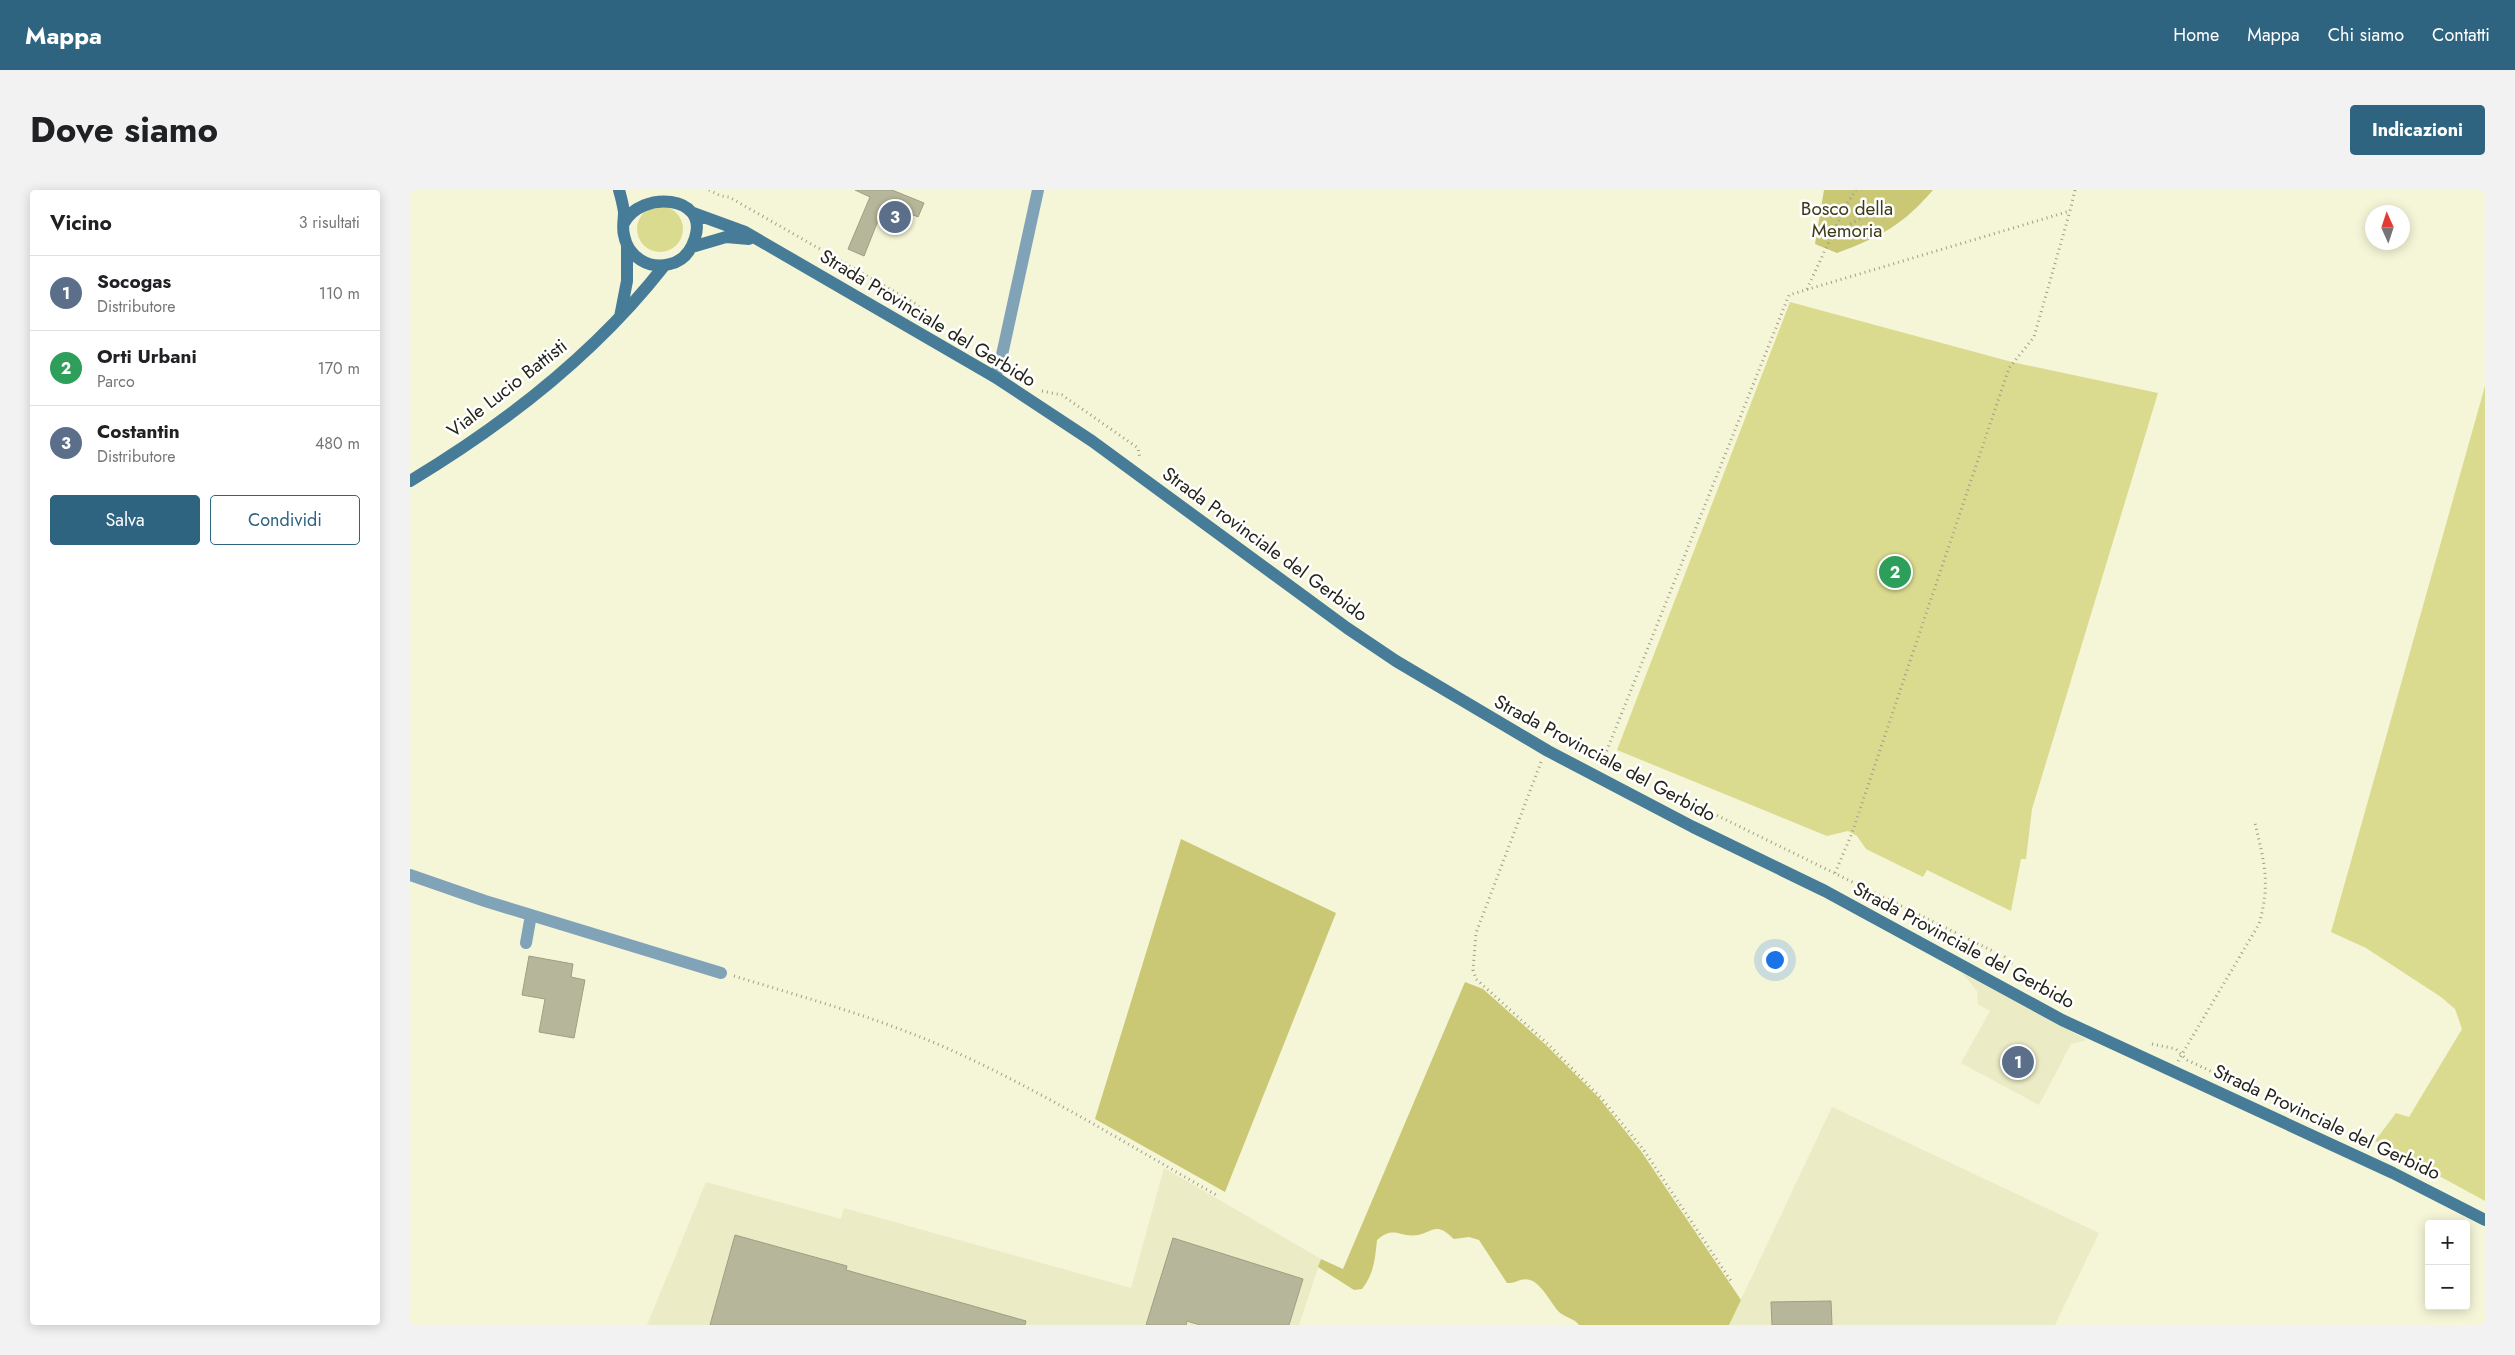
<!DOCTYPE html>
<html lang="it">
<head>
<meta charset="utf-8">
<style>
  body { margin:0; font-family:Jost,sans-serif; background:#f2f2f2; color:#202124 }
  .controls { position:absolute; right:15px; bottom:15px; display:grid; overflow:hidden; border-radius:5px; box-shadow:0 2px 12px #0003 }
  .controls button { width:45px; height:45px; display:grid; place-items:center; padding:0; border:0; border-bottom:1px solid #e0e0e0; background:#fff; color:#202124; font:25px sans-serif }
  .compass { position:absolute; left:1955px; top:15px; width:45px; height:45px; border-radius:50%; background:#fff; box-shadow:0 2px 12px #0003; rotate:357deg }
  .you { position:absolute; left:1364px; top:769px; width:18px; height:18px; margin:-12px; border:4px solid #fff; border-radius:50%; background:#1a73e8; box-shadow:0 0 0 8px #1a73e833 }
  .badge { display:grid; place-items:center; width:32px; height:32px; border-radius:50%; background:#2f6480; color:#fff; font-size:16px; font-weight:700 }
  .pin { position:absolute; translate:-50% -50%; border:2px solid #fff; box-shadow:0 1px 5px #0006 }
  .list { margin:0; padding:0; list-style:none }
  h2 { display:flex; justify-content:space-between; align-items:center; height:65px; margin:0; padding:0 20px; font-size:21px }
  h2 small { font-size:16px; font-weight:400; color:#757577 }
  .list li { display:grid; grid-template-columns:32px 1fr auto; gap:15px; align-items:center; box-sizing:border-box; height:75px; padding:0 20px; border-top:1px solid #e0e0e0 }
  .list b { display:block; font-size:19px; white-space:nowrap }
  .list p { margin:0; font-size:16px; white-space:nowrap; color:#757577 }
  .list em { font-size:16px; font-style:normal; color:#757577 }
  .actions { display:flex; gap:10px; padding:15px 20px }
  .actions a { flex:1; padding:11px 0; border:1px solid #2f6480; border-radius:5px; text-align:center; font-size:18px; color:#2f6480 }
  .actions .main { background:#2f6480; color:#fff }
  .map { position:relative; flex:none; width:2075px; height:1135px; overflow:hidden; border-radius:5px }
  header { display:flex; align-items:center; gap:30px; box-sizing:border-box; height:70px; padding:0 25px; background:#2f6480; color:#fff }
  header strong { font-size:24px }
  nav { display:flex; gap:28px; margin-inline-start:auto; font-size:18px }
  .intro { display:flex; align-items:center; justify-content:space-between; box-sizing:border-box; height:120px; padding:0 30px }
  h1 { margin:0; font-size:35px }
  .button { padding:12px 22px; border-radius:5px; background:#2f6480; color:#fff; font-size:18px; font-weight:700 }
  main { display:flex; gap:30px; padding:0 30px }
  aside { flex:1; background:#fff; border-radius:5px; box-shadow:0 2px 12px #0003 }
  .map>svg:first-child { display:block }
  .built { fill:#ebebc5 }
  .green { fill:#dbdb90 }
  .forest { fill:#cac875 }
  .building { fill:#b6b79a; stroke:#9e9e82 }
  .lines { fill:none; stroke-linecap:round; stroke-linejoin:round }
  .path { stroke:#9f9f89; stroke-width:3; stroke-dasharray:1 4; stroke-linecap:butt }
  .street { stroke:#81a3b7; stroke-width:12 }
  .secondary { stroke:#477c99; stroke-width:12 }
  .labels { text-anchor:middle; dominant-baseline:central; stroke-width:5; stroke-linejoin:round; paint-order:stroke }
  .park-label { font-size:19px; fill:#3d3c18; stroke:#fff }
  .street-label { font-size:19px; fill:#242419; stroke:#fff }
</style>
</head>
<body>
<header>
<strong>Mappa</strong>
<nav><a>Home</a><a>Mappa</a><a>Chi siamo</a><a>Contatti</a></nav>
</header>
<div class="intro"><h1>Dove siamo</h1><a class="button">Indicazioni</a></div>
<main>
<aside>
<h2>Vicino<small>3 risultati</small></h2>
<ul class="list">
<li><span class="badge" style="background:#5c6f8a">1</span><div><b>Socogas</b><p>Distributore</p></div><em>110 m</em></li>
<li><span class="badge" style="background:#2e9e5b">2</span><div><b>Orti Urbani</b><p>Parco</p></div><em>170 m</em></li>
<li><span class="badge" style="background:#5c6f8a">3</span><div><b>Costantin</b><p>Distributore</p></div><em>480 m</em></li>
</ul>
<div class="actions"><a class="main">Salva</a><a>Condividi</a></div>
</aside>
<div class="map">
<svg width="2075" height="1135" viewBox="0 0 2075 1135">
  <rect width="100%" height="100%" fill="#f5f5d7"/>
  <path class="built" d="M1552,783L1677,850L1661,854L1629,915L1551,873L1580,821L1568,814L1567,801Z
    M1422,917L1689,1043L1645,1135H1319Z
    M754,978L911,1069L889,1135H237L296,992L431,1029L434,1018L721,1098Z"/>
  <path class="green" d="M227 39a23 23 0 1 1 46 0a23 23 0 1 1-46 0Z
    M1380,112L1602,172L1748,203L1622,619L1616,669H1611L1601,721L1517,680L1513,687L1456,659L1447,646L1438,641L1417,646L1207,560Z
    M2075,196V1011L1965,951L1986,923L1999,927L2052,839L2045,819L2031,807L1956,758L1921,742Z"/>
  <path class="forest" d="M1414,0H1523C1493,35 1470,47 1427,63L1405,54Z
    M771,649L926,723L815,1002L685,929Z
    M1055,792L1073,799L1136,855L1189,908L1231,961L1331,1110L1319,1135H1169C1164,1128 1156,1128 1149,1122C1141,1113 1131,1093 1120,1090C1111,1087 1105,1094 1097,1093L1069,1050L1059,1047L1044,1049C1039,1045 1034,1039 1027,1039C1021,1039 1014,1044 1008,1045C989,1048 985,1035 967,1050C965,1069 964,1084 952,1099L944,1100L908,1077L911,1069L933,1079Z"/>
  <path class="building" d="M445,0H482L514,13L508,27L475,13L454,66L438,59L460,7Z
    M119,766L163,774L161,787L175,790L164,848L129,842L135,809L112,805Z
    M1604,860L1619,869L1611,883L1596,874Z
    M325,1045L437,1076L436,1080L616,1131L615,1135H300Z
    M763,1048L893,1089L879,1135H790L777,1131L776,1135H736Z
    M1421,1111L1422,1135H1362L1361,1112Z"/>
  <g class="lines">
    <path class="path" d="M299,0L311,6L319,7L506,114L520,129L540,143
      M1423,44L1479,12
      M1397,99L1436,15L1446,0
      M632,201L652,205L728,258L730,269
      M1131,572L1066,743L1063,780L1066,789L1139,855L1192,909L1233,959L1321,1091
      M1191,575L1379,105L1660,21L1665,0
      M1283,621H1298L1595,767L1606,778L1615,793
      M1425,683L1442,643L1599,178L1624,147L1660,21
      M324,786C393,807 465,827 532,856C627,898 717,954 808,1006
      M1742,854L1766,859L1777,870L1875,916
      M1768,871L1849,734C1861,693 1854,672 1845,633"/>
    <path class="street" d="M585,187L590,174L628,0
      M0,685L75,711L311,783
      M116,753L121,725"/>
    <path class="secondary" d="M209,0C211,7 213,15 214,22C214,30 212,38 214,45C218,67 239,80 260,74C273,71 281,61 285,48C299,5 231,0 214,33
      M283,23L335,42L585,187L682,251L937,438L986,471L1138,561L1283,637L1415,701L1652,830L1983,983L2075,1030
      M282,57L316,47L339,49
      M210,127L217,91V55
      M0,291C95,234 186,163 254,76"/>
  </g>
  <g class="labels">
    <g class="park-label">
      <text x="1437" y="18">Bosco della<tspan x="1437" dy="22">Memoria</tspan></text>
    </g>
    <g class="street-label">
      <text transform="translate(518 128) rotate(31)">Strada Provinciale del Gerbido</text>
      <text transform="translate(97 198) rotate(-38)">Viale Lucio Battisti</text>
      <text transform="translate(855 354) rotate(36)">Strada Provinciale del Gerbido</text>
      <text transform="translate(1195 568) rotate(28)">Strada Provinciale del Gerbido</text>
      <text transform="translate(1554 755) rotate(28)">Strada Provinciale del Gerbido</text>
      <text transform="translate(1917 932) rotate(25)">Strada Provinciale del Gerbido</text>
    </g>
  </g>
</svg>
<div class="controls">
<button>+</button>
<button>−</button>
</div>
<svg class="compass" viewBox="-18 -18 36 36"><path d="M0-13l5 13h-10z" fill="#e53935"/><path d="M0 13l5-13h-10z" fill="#757577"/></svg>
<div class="you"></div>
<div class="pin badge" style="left:1608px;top:872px;background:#5c6f8a">1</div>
<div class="pin badge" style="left:1485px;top:382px;background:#2e9e5b">2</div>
<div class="pin badge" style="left:485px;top:27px;background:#5c6f8a">3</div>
</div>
</main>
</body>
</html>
